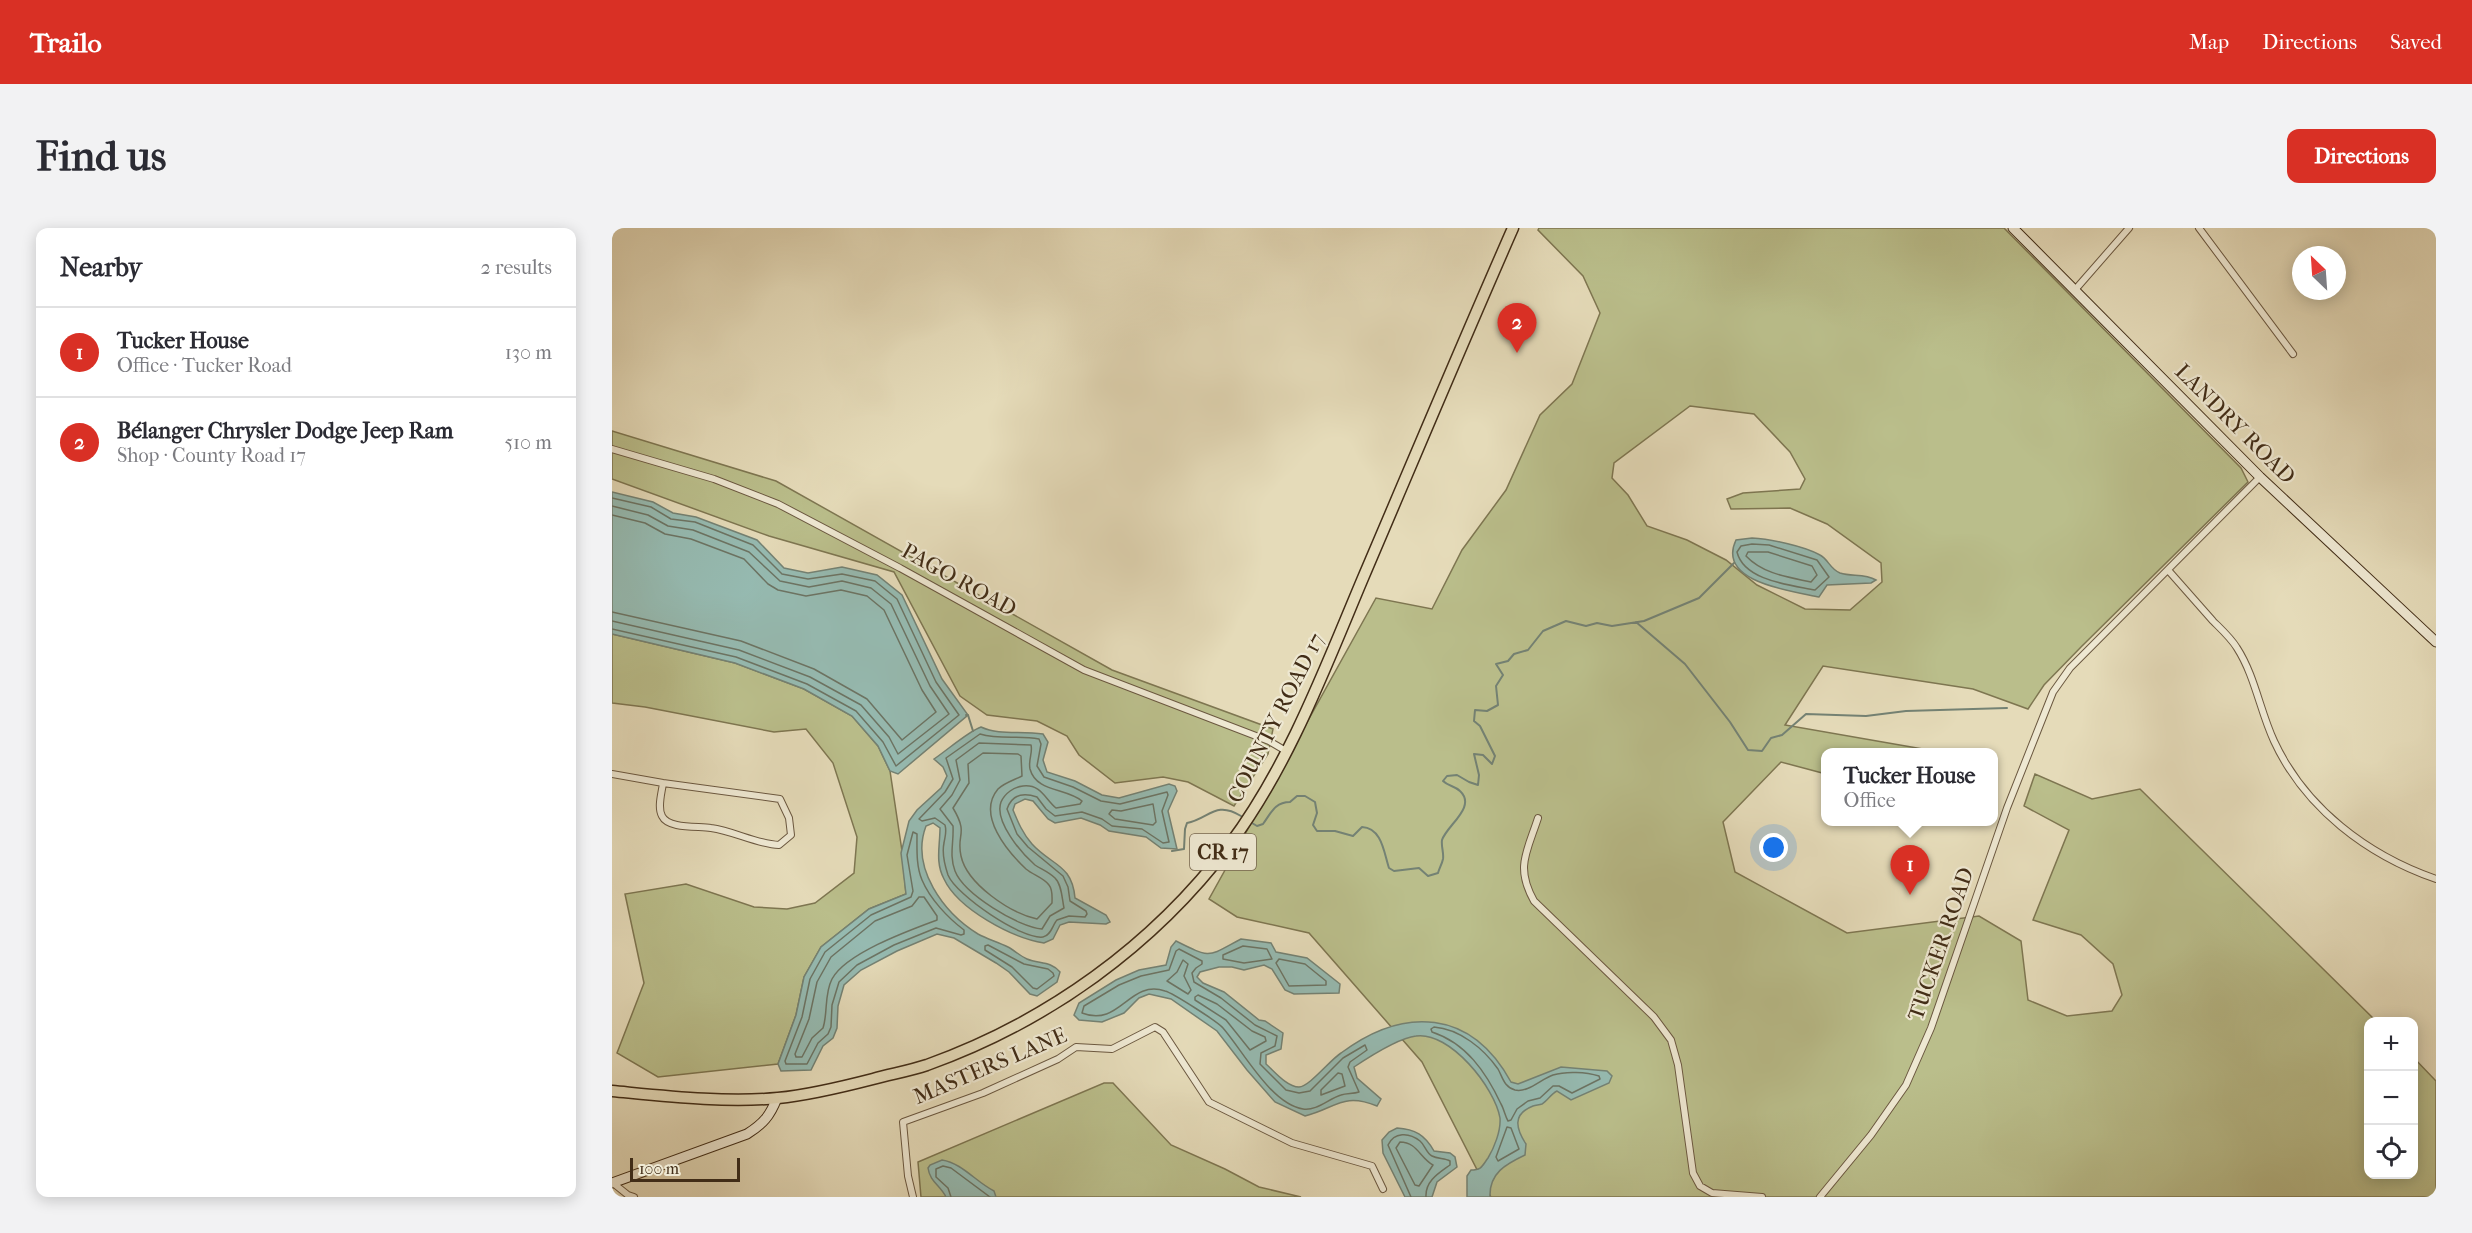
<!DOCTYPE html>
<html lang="en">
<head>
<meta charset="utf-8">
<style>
  body { margin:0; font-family:"IM FELL French Canon",serif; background:#f2f2f3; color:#2b2b33 }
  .controls { position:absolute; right:18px; bottom:18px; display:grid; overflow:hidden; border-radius:12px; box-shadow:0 3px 15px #0003 }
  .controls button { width:54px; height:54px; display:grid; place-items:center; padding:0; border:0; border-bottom:2px solid #e1e1e2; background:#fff; color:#2b2b33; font:30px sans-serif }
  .compass { position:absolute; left:1680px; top:18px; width:54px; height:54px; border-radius:50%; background:#fff; box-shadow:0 3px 15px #0003; rotate:335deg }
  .scale { position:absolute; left:18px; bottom:15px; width:110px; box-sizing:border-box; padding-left:6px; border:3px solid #422d17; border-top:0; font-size:16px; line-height:21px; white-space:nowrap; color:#422d17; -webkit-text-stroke:4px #eee8d2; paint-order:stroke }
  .you { position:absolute; left:1162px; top:620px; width:21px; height:21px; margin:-15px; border:4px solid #fff; border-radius:50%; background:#1a73e8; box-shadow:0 0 0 9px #1a73e833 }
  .badge { display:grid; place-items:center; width:39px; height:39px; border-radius:50%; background:#d93025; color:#fff; font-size:20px; font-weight:700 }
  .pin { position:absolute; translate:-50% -50px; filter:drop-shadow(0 2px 3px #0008) }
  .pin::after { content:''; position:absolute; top:32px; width:21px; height:18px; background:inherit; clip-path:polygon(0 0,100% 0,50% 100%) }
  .popup { position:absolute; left:1209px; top:520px; width:177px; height:78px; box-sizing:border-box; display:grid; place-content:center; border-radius:12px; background:#fff; filter:drop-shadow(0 2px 4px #0005); font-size:20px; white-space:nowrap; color:#7c7c81 }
  .popup b { font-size:22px; color:#2b2b33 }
  .popup::after { content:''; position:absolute; left:50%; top:100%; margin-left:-12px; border:12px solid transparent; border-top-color:#fff }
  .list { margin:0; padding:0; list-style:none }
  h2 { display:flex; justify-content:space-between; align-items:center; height:78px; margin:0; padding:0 24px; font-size:26px }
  h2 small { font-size:20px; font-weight:400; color:#7c7c81 }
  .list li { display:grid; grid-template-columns:39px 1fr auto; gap:18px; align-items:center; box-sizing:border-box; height:90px; padding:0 24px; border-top:2px solid #e1e1e2 }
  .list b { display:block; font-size:22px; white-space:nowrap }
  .list p { margin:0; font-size:20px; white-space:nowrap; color:#7c7c81 }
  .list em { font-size:20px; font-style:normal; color:#7c7c81 }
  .icon { flex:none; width:33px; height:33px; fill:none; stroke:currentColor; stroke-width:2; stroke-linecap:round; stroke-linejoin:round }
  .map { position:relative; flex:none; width:1824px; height:969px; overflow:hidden; border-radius:12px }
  header { display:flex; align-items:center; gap:36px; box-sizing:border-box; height:84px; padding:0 30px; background:#d93025; color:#fff }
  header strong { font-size:28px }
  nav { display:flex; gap:33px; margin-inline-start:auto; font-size:21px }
  .intro { display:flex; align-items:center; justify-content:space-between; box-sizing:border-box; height:144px; padding:0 36px }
  h1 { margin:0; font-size:42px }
  .button { padding:15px 27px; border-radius:12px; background:#d93025; color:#fff; font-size:21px; font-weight:700 }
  main { display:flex; gap:36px; padding:0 36px }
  aside { flex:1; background:#fff; border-radius:12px; box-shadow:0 3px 15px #0003 }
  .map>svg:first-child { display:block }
  .green { fill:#babe8b; stroke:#7e7651; stroke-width:1.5; fill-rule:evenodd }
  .water { fill:#96bbb2; stroke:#748274; stroke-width:1.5 }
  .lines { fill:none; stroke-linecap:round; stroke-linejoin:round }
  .shore { stroke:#6c7464; stroke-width:1.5 }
  .stream { stroke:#748274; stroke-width:2 }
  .minor-casing { stroke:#6b5840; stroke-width:8 }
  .secondary-casing { stroke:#422d17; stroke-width:11 }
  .primary-casing { stroke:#422d17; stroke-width:13 }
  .minor { stroke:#eee8d2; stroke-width:6 }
  .secondary { stroke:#eee8d2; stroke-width:9 }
  .primary { stroke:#e5dbb9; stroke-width:10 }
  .labels { text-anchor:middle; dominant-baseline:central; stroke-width:4.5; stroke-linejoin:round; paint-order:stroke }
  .shield { fill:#eee8d2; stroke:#76654f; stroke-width:1.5 }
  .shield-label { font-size:21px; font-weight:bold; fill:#422d17 }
  .street-label { font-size:22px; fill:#422d17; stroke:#eee8d2 }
</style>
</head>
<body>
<header>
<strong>Trailo</strong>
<nav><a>Map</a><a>Directions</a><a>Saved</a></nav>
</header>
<div class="intro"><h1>Find us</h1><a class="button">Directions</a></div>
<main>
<aside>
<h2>Nearby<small>2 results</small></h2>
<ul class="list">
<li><span class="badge">1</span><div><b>Tucker House</b><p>Office · Tucker Road</p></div><em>130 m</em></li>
<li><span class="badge">2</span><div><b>Bélanger Chrysler Dodge Jeep Ram</b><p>Shop · County Road 17</p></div><em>510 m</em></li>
</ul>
</aside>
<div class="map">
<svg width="1824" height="969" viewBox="0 0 1824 969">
  <rect width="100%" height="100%" fill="#e5dbb9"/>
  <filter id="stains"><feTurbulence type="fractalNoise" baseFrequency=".00333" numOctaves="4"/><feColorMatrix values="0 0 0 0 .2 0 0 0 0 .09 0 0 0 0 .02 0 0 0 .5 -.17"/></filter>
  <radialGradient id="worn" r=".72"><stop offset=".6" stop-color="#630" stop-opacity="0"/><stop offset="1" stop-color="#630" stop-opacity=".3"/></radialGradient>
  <path class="green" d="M927,0H1392L1629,240L1636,254L1469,419L1432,457L1416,481L1361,461L1211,438L1173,497L1328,524H1214V546L1169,534L1111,594L1123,644L1235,705L1367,688L1409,713L1416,772L1455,788L1500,783L1510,767L1501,736L1469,707L1421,692L1457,602L1412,578L1423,546L1480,571L1528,561L1764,793L1756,794V946H1802V830L1824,853V969H879L810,834L697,705L625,689L597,671L764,370L820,381L850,322L894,262L928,187L960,156L988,85L971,48L926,2ZM1078,178L1142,186L1178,224L1193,251L1188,261L1131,265L1115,271L1119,281L1178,280L1215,296L1269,335L1270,354L1238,382L1193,381L1145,357L1114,332L1075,312L1035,298L1016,267L1000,250L1002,235Z
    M0,203L164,253L500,442L661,501L656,526L622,578L576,554L551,549L503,555L467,527L455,508L425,493L375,487L348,468L282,344L157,308L0,251Z
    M0,406L123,435L192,461L240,488L266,518L278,543L290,623L294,666L257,681L209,719L192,749L184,787L166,836L46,849L5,825L32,755L13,666L74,656L142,679L175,681L203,675L242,645L245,609L221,535L194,501L162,504L33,479L0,475Z
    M492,855H501L559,917L613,941L647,959L689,969H309L306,934Z"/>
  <path class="water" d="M0,264L41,274L61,285L84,289L145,312L172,340L196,345L230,339L265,347L290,367L330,451L356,487L286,546L278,543L266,518L240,488L192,461L123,435L0,406Z
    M1140,310C1158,311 1192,318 1208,327C1216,331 1218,341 1228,345C1240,349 1252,345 1264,352L1259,355L1215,357L1207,369C1179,363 1104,354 1124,312Z
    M369,499C388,508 410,502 431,506L436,514L431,532L435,544L463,553L490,567L507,570L557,556L563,558L565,563L556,583L565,621L549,620L534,609L497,603L488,597L469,590L443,595L436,591L421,573L413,571L403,576L401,582C406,594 411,606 420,616C440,638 460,636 463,670L494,687L498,694L494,696L457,694L448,697L441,711L432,715C400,710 346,681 332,651C323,634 328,618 328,600L321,595L314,598C298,640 332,685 366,706C375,711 386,714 396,719C402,722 408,728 415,731C427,736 439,733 448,744L445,754L425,768L418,766L397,744L384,735L342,710L325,706L285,723L249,742L232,757L226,778L225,800L221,810L211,818L199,842L169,843L166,836L184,787L192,749L209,719L257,681L294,666L289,625L297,593L305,582L329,560L335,548L331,539L322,531C334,523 357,503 369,499Z
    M629,711L659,715L664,724L695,730L728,756L727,765L682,766L673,762L660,741L652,737L632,742L620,739H607L588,744L585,749L591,755L612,764L647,792L653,793L671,805L669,821L654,827V836C662,843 675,859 687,859C697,859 718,832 729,825C792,778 859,781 899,854L906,856L949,839L995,843L1000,848L997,855L959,872L945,863C939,866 935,873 930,876C927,877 924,877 921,878C900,886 904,901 914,916L913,927C894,936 877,945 878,969H855V948L859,942C870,942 870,938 876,930C882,920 889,903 888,890C883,860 838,803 804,808C786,810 757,829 742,839L745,850L769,871L765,878C731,864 724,880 693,888L663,874L635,842L605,803L559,771L537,766L527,770L512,785L490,794L467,792L462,787L467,775L504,752L527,742L554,737L559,719L564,713C600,731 595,729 629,711Z
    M785,900C803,901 813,907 822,923L838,925L843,929L845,939L825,954L820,969H793L771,925L770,912L777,904Z
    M330,932C350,935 364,954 382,963L384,969H334C328,957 318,954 316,940L318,937Z"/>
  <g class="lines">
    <path class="shore" d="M0,270L39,279L59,291L83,294L141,317L170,346L196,351L230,346L263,353L285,371L324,454L347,487L284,538L271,514L244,483L195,456L124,429L0,401
      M0,278L36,287L56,298L81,302L137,324L168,353L197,359L230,353L259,360L279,376L318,458L337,486L286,526L277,509L249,477L198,449L127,422L0,393
      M0,287L33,295L53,306L79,311L132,331L156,356L166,362L194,368L229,362L255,368L272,382L310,462L324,484L290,512L255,471L202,441L129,413L0,384
      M1140,316L1157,317L1205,332L1217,349L1203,362C1179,357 1132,353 1125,324L1129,318Z
      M1136,324H1156L1200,338L1205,347L1199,354C1176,349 1151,346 1134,328Z
      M368,506C388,512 407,507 427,511L429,516L425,538L432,549L461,559L489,573L508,576L555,564L556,567L550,583L557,614L551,615L530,601L500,598L490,591L470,584L443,588L434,581L425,569C411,564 400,567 395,581L405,606L416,619L451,648L456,659L458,673L474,683L475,686L473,689L457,688L445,692C441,696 439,708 431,709C410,712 344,667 336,647C333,638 330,624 332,615C333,608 335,604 333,597L323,590L310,593L307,591L333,564L341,551L334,530Z
      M367,515L419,517C421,525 416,532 418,541C424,564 454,560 470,573L468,576L444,580C433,571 429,556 411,558C402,559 393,565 389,574C382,593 409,625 423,637C429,641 437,644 443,650C450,657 450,671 452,680L438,688L430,701C406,699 352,666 343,643C337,627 342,614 341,598L328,581L340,567L348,552L344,532Z
      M371,525L406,526L409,528L410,548C402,552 392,555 386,561C364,587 396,624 414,641C421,647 432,650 437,657C441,662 440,669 440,675L425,691C398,685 355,656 349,628C344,605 357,607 341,580L357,555L356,536Z
      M541,576L544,594L541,597L503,591L497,586L500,582L509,583Z
      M301,604L305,606C305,621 304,638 310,652C318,671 336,690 352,702V706L349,707L324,700L282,717L245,737L227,754L220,777L219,799L216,806L206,815L195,836H174L173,833L190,789L198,751L213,724L259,687L299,669L301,663L295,627Z
      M307,669H312L325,688V692C298,702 234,725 220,751C212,766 216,785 211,800L200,810L190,829H184L183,826L197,791L205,754L219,729L263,693L300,678Z
      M376,717L412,736L436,741L441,745L442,748L425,761L421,760L400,739L373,722V718Z
      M631,718L655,721L660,731L632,735L611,731V727Z
      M567,721L590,733V736L584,740L580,745L582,754L609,770L643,797L665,808L663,818L649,825L648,836L674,862L687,865L698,863L731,830L753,817L755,822L738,834L736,839L747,864C741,866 735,865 729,867C716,871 705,883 691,881C659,876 631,823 611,800C606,794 561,765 553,763C517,751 508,800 470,785L472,778L507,757L529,748L557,742L564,723Z
      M667,731L693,736L714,753V757L677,758L664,735Z
      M571,732L576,736L572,748L579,762L576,766L555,753L565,744Z
      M586,767L605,776L640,803L653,809L654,813L638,822L614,792L583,772V769Z
      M822,799C848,801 872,821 886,841C891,850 892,859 903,862C916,865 929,851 941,847C954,843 974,844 987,848L988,851L960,865L947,858H941L928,870L916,873L905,881L899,892L896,893C893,888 892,881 889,876C874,844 854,815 820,804L819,801Z
      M726,845L730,846L733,858L709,867V862Z
      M895,899L899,900L907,921L886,933L884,929Z
      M788,914C805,914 808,930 821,937L807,958L803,957L784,920Z
      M339,969L336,960L324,949V941L331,938L339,940L378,969
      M799,969L776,917C782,904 797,904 808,913C813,917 814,925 820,928C826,931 833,930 838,933V937C827,945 813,953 814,969"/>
    <path class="stream" d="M1024,394L1073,436L1118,494L1136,522L1150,523L1159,510L1170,507L1194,486L1254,488L1294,483L1395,480
      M354,487H356L361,503
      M640,595L645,598L651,596C659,585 663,574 678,574L685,568H693L703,574L705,585L701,597L705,603H723L741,608L750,599C770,600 772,625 777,640L782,643L807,640L816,648L826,645C827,641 830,636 831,631C832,625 829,618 830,612C835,597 865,579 848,563C843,558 836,558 831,553L835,548L845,547L857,554L866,557L867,547L862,526L871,527L880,536L883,528L868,498L862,493L863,482L875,483L886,477L884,458L891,447L884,436L896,433L902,426L916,422L931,403L954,393L974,398L985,395L1000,398L1032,393L1087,370L1122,335
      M560,623L572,621L573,601L575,595C597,591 603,572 629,588"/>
    <defs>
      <path id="minor" d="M1587,0L1681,126
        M1462,63L1517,0
        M0,221L102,251L166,276L288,340L472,442L657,513L674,523
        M1556,342C1571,359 1586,376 1601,393C1609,401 1619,410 1625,420C1643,448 1648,483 1662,513C1693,580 1755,627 1824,651
        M0,546L51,555L168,571L177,590L179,607L167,617C144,616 122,603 99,600C86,598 56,601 50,588C45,579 50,564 51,555
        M926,590C915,624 903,639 922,673L1042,789L1059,812L1066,837L1081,945L1088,958L1100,965L1150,969
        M1,955L16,967L22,969
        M301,969L296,948L291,894L371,865L446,831L464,819L500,821L543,799L551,804L597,874L680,915L760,938L771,961
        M1208,969L1259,907L1294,857L1319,800L1395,580L1441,464L1458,440L1648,249"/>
      <path id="secondary" d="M1401,0L1648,249L1824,414
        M0,955L135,906C151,896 158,888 165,870"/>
      <path id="primary" d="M0,863C53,868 113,875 166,870C198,867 230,859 261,851C279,846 297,843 315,837C435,794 541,718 618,616C677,537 713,440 751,350C801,233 850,116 901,0"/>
    </defs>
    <use href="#minor" class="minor-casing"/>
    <use href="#secondary" class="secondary-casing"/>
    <use href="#primary" class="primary-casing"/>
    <use href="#minor" class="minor"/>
    <use href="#secondary" class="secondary"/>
    <use href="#primary" class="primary"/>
  </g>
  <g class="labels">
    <rect class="shield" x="578" y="606" width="66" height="36" rx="4.5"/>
    <g class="shield-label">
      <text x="611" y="624">CR 17</text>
    </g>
    <g class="street-label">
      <text transform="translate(1623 196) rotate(45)">LANDRY ROAD</text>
      <text transform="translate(347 352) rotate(29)">PAGO ROAD</text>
      <text transform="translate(664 490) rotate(-63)">COUNTY ROAD 17</text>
      <text transform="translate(1329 716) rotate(-71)">TUCKER ROAD</text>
      <text transform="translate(378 838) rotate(-23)">MASTERS LANE</text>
    </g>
  </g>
  <rect width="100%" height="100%" filter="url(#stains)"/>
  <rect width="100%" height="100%" fill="url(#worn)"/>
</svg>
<div class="controls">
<button>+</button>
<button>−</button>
<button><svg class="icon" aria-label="locate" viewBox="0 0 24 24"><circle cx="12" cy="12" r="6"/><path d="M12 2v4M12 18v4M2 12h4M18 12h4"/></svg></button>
</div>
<svg class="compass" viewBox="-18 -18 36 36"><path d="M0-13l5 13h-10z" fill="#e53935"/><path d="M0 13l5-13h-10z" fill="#7c7c81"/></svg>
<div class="scale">100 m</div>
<div class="you"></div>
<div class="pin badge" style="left:1298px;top:667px">1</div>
<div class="popup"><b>Tucker House</b>Office</div>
<div class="pin badge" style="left:905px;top:125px">2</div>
</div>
</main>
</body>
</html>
